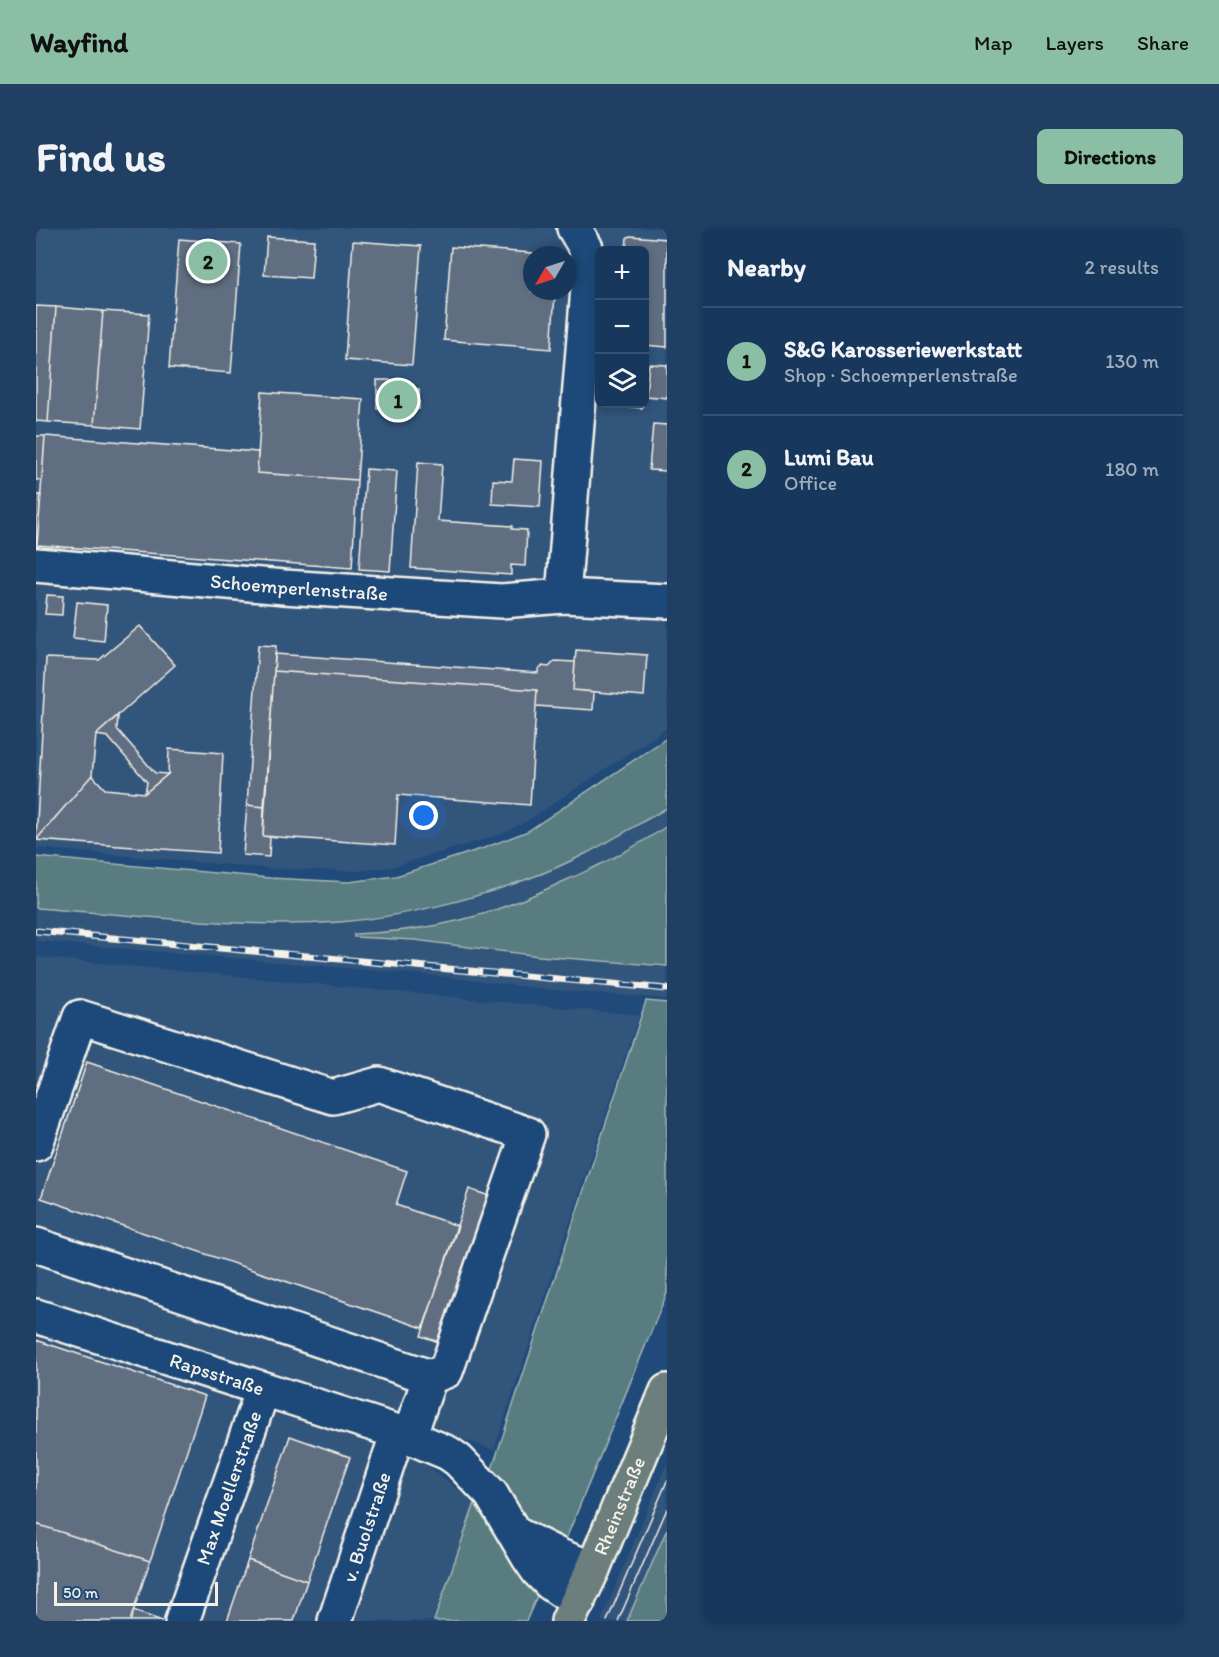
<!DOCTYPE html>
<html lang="en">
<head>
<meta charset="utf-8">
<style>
  body { margin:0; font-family:Itim,sans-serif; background:#203f62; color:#f1f3f6 }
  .controls { position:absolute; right:18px; top:18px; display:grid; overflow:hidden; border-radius:9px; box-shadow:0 3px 9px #0003 }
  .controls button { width:54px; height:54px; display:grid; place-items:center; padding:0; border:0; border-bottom:2px solid #365272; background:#17385c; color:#f1f3f6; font:30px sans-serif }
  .compass { position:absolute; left:487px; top:18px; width:54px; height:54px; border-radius:50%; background:#17385c; box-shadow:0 3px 9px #0003; rotate:231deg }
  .scale { position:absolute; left:18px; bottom:15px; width:164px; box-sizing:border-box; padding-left:6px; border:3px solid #f4f1e8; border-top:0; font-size:16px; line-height:21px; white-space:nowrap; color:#f4f1e8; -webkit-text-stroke:4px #1f4a7a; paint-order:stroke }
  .you { position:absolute; left:388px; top:588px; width:21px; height:21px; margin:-15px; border:4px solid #fff; border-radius:50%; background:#1a73e8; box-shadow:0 0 0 9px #1a73e833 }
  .badge { display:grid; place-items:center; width:39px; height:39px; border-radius:50%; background:#8abfa5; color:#111; font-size:20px; font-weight:700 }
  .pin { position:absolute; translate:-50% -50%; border:3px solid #fff; box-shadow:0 2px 6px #0006 }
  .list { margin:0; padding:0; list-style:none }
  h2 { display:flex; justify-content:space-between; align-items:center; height:78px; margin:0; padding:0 24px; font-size:26px }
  h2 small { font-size:20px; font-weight:400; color:#9eacbb }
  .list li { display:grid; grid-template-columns:39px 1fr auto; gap:18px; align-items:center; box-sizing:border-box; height:108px; padding:0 24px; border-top:2px solid #365272 }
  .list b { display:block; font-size:22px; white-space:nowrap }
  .list p { margin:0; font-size:20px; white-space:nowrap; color:#9eacbb }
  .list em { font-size:20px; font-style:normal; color:#9eacbb }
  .icon { flex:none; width:33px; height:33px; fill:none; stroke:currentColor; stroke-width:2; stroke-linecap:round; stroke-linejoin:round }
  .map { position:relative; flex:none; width:631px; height:1393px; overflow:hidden; border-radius:9px }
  header { display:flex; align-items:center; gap:36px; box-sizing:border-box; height:84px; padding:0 30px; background:#8abfa5; color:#111 }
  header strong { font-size:28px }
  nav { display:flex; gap:33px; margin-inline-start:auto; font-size:21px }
  .intro { display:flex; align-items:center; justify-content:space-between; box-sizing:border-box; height:144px; padding:0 36px }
  h1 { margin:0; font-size:42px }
  .button { padding:15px 27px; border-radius:9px; background:#8abfa5; color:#111; font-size:21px; font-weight:700 }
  main { display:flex; gap:36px; padding:0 36px }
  aside { flex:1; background:#17385c; border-radius:9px; box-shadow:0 3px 9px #0003 }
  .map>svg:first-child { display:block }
  .built { fill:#33557c; fill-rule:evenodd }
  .green { fill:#587b80; stroke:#a6b6b4; stroke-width:1.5 }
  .building { fill:#616e81; stroke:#f4f1e8; stroke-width:1.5 }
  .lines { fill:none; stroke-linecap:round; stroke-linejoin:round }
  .minor-casing { stroke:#f4f1e8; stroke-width:38 }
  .major-casing { stroke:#f4f1e8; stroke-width:38 }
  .minor { stroke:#1f4a7a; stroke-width:33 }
  .major { stroke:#6c7f7c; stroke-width:33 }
  .tram { stroke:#f4f1e8; stroke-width:1.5 }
  .rail-casing { stroke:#f4f1e8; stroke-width:7 }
  .rail { stroke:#1f4a7a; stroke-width:4.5; stroke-dasharray:14; stroke-linecap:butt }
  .labels { text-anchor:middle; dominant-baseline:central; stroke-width:4.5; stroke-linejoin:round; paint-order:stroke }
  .street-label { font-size:20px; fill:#f4f1e8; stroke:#1f4a7a }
</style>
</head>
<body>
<header>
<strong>Wayfind</strong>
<nav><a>Map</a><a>Layers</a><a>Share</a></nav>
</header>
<div class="intro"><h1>Find us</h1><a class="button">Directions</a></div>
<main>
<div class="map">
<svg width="631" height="1393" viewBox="0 0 631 1393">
  <rect width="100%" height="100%" fill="#1f4a7a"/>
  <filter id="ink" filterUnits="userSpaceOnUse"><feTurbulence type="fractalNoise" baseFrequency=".0167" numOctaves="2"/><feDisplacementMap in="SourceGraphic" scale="12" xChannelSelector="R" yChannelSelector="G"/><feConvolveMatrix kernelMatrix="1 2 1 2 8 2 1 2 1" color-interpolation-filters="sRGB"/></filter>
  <g filter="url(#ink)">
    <path class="built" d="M0,0H631V500L491,593L463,607L356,639L322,643L237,641L0,620ZM564,22H608V176H564ZM496,27H532V63H496Z
      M631,580V598L604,617L571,635L474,677L442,687L390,698L355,704L318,706L319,709L379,712L503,728L631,738V771L515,762L401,748L0,713V680L231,694H302L336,690L454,663L494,650L563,620Z
      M0,729L603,787L458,1222L358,1188L367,1218L439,1275L398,1393H0Z
      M631,1235V1301L614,1342L591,1393H565Z"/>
    <path class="green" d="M631,510V580C586,605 543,633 494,650C435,672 366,689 304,694C203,701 101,687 0,680V629L234,650L313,654L360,648L448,620L492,603Z
      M631,598V738L503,728L379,712L318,709V706C370,704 426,696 475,676C492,670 509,662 526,654C563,638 597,621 631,598Z
      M610,773L631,775V1065L530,1311L512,1310L496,1300L454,1247Z
      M439,1275L456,1303L502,1366L490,1393H398Z
      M631,1301V1393H591Z"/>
    <path class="building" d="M594,8L631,11V119L608,117V22H590L591,10Z
      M231,9L278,12L275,50L228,47Z
      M143,11L205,16L195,145L133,140Z
      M317,13L385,18L376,137L309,132Z
      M415,19L497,25L496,63L519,66L515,121L408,112Z
      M0,78L20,79L12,194L0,193Z
      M20,79L67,83L58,197L12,194Z
      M67,83L113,86L104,201L58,197Z
      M613,136L631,137V170L610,168Z
      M341,152H363V161H383V181H341Z
      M226,164L327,171L321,252L221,245Z
      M583,176H607L606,180L583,178Z
      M617,196L631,197V243L613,242Z
      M0,208H9L6,252H0Z
      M9,208L222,224L221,245L321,252L316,340L1,317Z
      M478,231L507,233L504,279L456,276L457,252L476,253Z
      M382,234L406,236L402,293L476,298V301L491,302L489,338L475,337V347L375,340Z
      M330,241L361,243L354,343L323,341Z
      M0,267H5L1,317H0Z
      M11,367L27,368L26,387L9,386Z
      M41,374L71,377L68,413L37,410Z
      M104,398L139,437L60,507L56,547L0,612L10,430L63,432Z
      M222,417L240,418L228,579L211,577Z
      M540,422L611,427L608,468L537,462Z
      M239,426L502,445V441L506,438L513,439L519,433L539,434L537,462L558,464L557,482L500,478L501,462L238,443Z
      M238,443L501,462L494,577L362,567L359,617L227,608Z
      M82,487L81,501L119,545L132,546L109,565L111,554L72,509L60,507Z
      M133,521L187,525L182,625L0,612L56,547L69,561L109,565L132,546Z
      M211,577L228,579L227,608L234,609L233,629L207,627Z
      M51,834L371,943L360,977L422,998L387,1100L5,970Z
      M433,961L459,970L412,1117L385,1108Z
      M0,1112L169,1168L114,1333L0,1296Z
      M254,1208L314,1229L271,1353L212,1332Z
      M0,1296L114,1333L94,1393H0Z
      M212,1332L271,1353L258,1393H191Z
      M98,1383L126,1393H94Z"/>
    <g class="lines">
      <defs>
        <g id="minor">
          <path id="s1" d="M0,337L248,359L465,373L527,368L631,373"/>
          <path d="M527,368L553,48L550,20L538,0"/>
          <path d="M0,916L44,789L297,869L343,856L492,906L410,1143L394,1149L0,1017"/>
          <path id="s2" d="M0,1088L362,1204L412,1225L422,1232L455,1266L493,1330L502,1343L514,1355L542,1374"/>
          <path d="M373,1209L394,1149"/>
          <path d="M480,1306L526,1329L557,1341"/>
          <path id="s3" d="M146,1393L227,1161"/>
          <path id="s4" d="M299,1393L362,1204"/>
        </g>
        <g id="major">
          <path id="s5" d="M532,1393L557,1341L631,1163"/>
        </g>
      </defs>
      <use href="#minor" class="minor-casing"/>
      <use href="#major" class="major-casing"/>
      <use href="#minor" class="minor"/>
      <use href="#major" class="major"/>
      <path class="tram" d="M571,1393L631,1253
        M582,1393L631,1281"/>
      <defs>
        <path id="rail" d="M0,703L631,761"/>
      </defs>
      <use href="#rail" class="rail-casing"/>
      <use href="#rail" class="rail"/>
    </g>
  </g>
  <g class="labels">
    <g class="street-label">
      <text stroke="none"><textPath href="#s1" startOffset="264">Schoemperlenstraße</textPath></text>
      <text stroke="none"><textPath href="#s2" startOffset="190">Rapsstraße</textPath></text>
      <text stroke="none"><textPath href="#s3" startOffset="141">Max Moellerstraße</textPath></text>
      <text stroke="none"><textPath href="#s5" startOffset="126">Rheinstraße</textPath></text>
      <text stroke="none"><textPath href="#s4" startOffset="99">v. Buolstraße</textPath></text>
    </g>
  </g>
</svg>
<div class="controls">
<button>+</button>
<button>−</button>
<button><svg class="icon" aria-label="layers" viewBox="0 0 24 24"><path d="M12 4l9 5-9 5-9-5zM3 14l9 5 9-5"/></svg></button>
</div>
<svg class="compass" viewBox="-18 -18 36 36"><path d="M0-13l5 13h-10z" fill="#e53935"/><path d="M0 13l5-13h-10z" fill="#9eacbb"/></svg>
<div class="scale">50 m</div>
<div class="you"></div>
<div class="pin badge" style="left:362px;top:172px">1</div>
<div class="pin badge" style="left:172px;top:33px">2</div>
</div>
<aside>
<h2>Nearby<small>2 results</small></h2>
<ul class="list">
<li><span class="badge">1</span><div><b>S&amp;G Karosseriewerkstatt</b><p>Shop · Schoemperlenstraße</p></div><em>130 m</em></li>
<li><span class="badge">2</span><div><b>Lumi Bau</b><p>Office</p></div><em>180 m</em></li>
</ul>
</aside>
</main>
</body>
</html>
